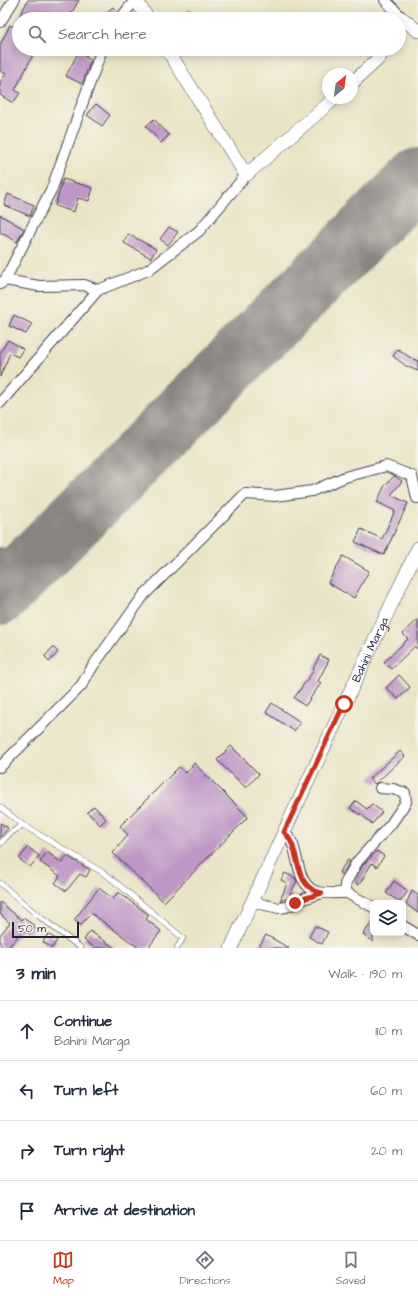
<!DOCTYPE html>
<html lang="en">
<head>
<meta charset="utf-8">
<style>
  body { margin:0; font-family:"Architects Daughter",sans-serif; background:#f2f2f3; color:#1f2937 }
  .controls { position:absolute; right:12px; bottom:12px; display:grid; overflow:hidden; border-radius:6px; box-shadow:0 2px 10px #0003 }
  .controls button { width:36px; height:36px; display:grid; place-items:center; padding:0; border:0; border-bottom:1px solid #e0e1e3; background:#fff; color:#1f2937; font:20px sans-serif }
  .compass { position:absolute; left:322px; top:68px; width:36px; height:36px; border-radius:50%; background:#fff; box-shadow:0 2px 10px #0003; rotate:29deg }
  .scale { position:absolute; left:12px; bottom:10px; width:67px; box-sizing:border-box; padding-left:4px; border:2px solid #22223b; border-top:0; font-size:11px; line-height:14px; white-space:nowrap; color:#22223b; -webkit-text-stroke:3px #f7f3e8; paint-order:stroke }
  .stop { position:absolute; width:12px; height:12px; margin:-9px; border:3px solid #c8321e; border-radius:50%; background:#fff }
  .stop.end { background:#c8321e; border-color:#fff; box-shadow:0 1px 4px #0008 }
  .list { margin:0; padding:0; list-style:none }
  h2 { display:flex; justify-content:space-between; align-items:center; height:52px; margin:0; padding:0 16px; font-size:17px }
  h2 small { font-size:13px; font-weight:400; color:#747a83 }
  .list li { display:grid; grid-template-columns:26px 1fr auto; gap:12px; align-items:center; box-sizing:border-box; height:60px; padding:0 16px; border-top:1px solid #e0e1e3 }
  .list b { display:block; font-size:15px; white-space:nowrap }
  .list p { margin:0; font-size:13px; white-space:nowrap; color:#747a83 }
  .list em { font-size:13px; font-style:normal; color:#747a83 }
  .icon { flex:none; width:22px; height:22px; fill:none; stroke:currentColor; stroke-width:2; stroke-linecap:round; stroke-linejoin:round }
  .map { position:relative; flex:none; width:418px; height:948px; overflow:hidden }
  .search { position:absolute; background:#fff; box-shadow:0 2px 10px #0003; left:12px; right:12px; top:12px; height:44px; display:flex; align-items:center; gap:10px; box-sizing:border-box; padding:0 14px; border-radius:22px; color:#747a83; font-size:15px }
  .sheet { height:292px; background:#fff }
  nav { display:flex; justify-content:space-around; align-items:center; box-sizing:border-box; height:56px; border-top:1px solid #e0e1e3; background:#fff; font-size:11px; color:#747a83 }
  nav a { display:grid; justify-items:center; gap:2px }
  nav .on { color:#c8321e }
  .map>svg:first-child { display:block }
  .lines { fill:none; stroke-linecap:round; stroke-linejoin:round }
  .taxiway { stroke:#868380; stroke-width:24 }
  .runway { stroke:#868380; stroke-width:60 }
  .building { fill:#bd98c6 }
  .service-casing { stroke:#403f50; stroke-width:6 }
  .minor-casing { stroke:#403f50; stroke-width:12 }
  .tertiary-casing { stroke:#403f50; stroke-width:14 }
  .service { stroke:#fff; stroke-width:5 }
  .minor { stroke:#fff; stroke-width:10 }
  .tertiary { stroke:#fff; stroke-width:13 }
  .route { stroke:#c8321e; stroke-width:5 }
  .labels { text-anchor:middle; dominant-baseline:central; stroke-width:3; stroke-linejoin:round; paint-order:stroke }
  .street-label { font-size:12px; fill:#22223b; stroke:#f7f3e8 }
</style>
</head>
<body>
<div class="map">
<svg width="418" height="948" viewBox="0 0 418 948">
  <rect width="100%" height="100%" fill="#f7f3e8"/>
  <filter id="ink" filterUnits="userSpaceOnUse"><feTurbulence type="fractalNoise" baseFrequency=".025" numOctaves="2"/><feDisplacementMap in="SourceGraphic" scale="8" xChannelSelector="R" yChannelSelector="G"/><feConvolveMatrix kernelMatrix="1 2 1 2 8 2 1 2 1" color-interpolation-filters="sRGB"/></filter>
  <filter id="wash" filterUnits="userSpaceOnUse"><feTurbulence type="fractalNoise" baseFrequency=".012" numOctaves="4" result="noise"/><feDisplacementMap in="SourceGraphic" scale="16" xChannelSelector="R" yChannelSelector="G"/><feGaussianBlur stdDeviation="0.9" result="paint"/><feColorMatrix in="noise" values="0 0 0 0 0 0 0 0 0 0 0 0 0 0 0 0 0 1.4 0 .05"/><feComposite in="paint" operator="in"/></filter>
  <g filter="url(#wash)">
    <rect width="100%" height="100%" fill="#eae4c6"/>
    <g class="lines">
      <path class="taxiway" d="M0,559L12,561L38,557"/>
      <path class="runway" d="M0,595L418,178"/>
    </g>
    <g id="blocks">
      <path class="building" d="M28,0H79L68,19H19V49H36L15,90L20,93L13,103L0,95V82L6,74L0,71V45L10,25L14,27Z
        M113,7L117,12L114,18L112,19H98Z
        M188,9L206,19H183Z
        M80,49H90L85,57L91,60L82,84L66,76Z
        M96,104L110,115L102,126L87,115Z
        M154,119L169,135L161,143L146,126Z
        M63,179L93,188L89,201L78,198L74,212L55,206Z
        M8,194L34,205L30,216L4,205Z
        M0,215L24,229L17,242L0,232Z
        M169,227L178,232L168,245L160,239Z
        M128,234L156,249L151,258L124,243Z
        M14,315L32,324L26,334L9,326Z
        M8,340L23,349L18,357L10,353L0,377V353Z
        M398,349L409,357L418,361V371L406,366L393,356Z
        M394,476L402,481L391,495L408,503L384,555L355,542L361,529L382,539L395,511L377,502L384,487Z
        M343,556L369,571L354,598L328,583Z
        M418,619V650L415,646L391,669L384,662L408,639L403,634Z
        M53,647L58,652L49,662L45,656Z
        M320,655L329,660L318,681L321,683L305,706L294,698L314,670L313,669Z
        M399,675L410,687L398,699L386,688Z
        M272,703L300,722L294,731L266,712Z
        M231,746L259,774L246,788L217,760Z
        M400,751L405,756L375,784L369,779Z
        M194,763L248,817L164,902L113,853L128,835L120,826L179,767L186,773Z
        M356,801L367,809L372,804L382,812L372,824L360,813V815L350,808Z
        M94,806L106,819L100,825L87,812Z
        M0,823L8,828L0,838Z
        M28,847L39,856L30,867L19,859Z
        M377,851L384,856L377,867L372,863L359,885L354,882L362,866Z
        M47,852L62,863L67,856L90,870L86,877L80,874L66,891L55,883L60,876L40,862Z
        M348,860L350,861L343,875L339,872Z
        M285,873L295,878L297,881L290,894L294,896L280,901L287,883L281,880Z
        M394,881L408,891L400,902L386,893Z
        M99,888L113,899L118,892L149,915L146,919L161,931L148,948H139L91,913L81,925L74,920Z
        M412,891L418,895V913L406,904Z
        M0,902L22,920L23,918L35,926L30,934L23,930L8,948H4L0,944V935L10,923L0,914Z
        M373,921V942L363,934Z
        M315,926L328,932L322,944L309,937Z
        M90,931L115,948H95L84,940Z
        M48,934L57,940L52,948L43,942Z
        M266,935L289,948H258Z"/>
    </g>
  </g>
  <g filter="url(#ink)">
    <use href="#blocks" fill-opacity="0" stroke="#403f50" stroke-width="1"/>
    <g class="lines">
      <defs>
        <path id="service" d="M0,807L23,825L107,875L183,938L177,948
          M0,844L9,834L23,825
          M0,883L36,914L81,948"/>
        <path id="minor" d="M385,0L403,19
          M120,19L135,0
          M0,22L14,0
          M5,280L39,286L84,285L98,290
          M0,284L5,280L52,188L102,49
          M0,403L98,290L148,270L199,231L246,175
          M0,767L81,686L93,666L144,595L245,494L275,496L312,491L345,477L386,466L412,476L417,498H418
          M284,832C288,836 291,839 293,845C299,861 298,887 318,892C327,894 338,893 347,893
          M252,902L279,908L286,907L306,898L322,893
          M373,907L347,893L345,884L357,862L391,824L406,802L405,793L393,789L380,788
          M403,926L418,935"/>
        <g id="tertiary">
          <path d="M136,0L148,19"/>
          <path d="M399,25L403,19L418,31"/>
          <path d="M167,49L246,175L335,98"/>
          <path d="M352,83L379,58L385,49"/>
          <path id="s1" d="M231,948L284,832L418,548"/>
        </g>
      </defs>
      <use href="#service" class="service-casing"/>
      <use href="#minor" class="minor-casing"/>
      <use href="#tertiary" class="tertiary-casing"/>
      <use href="#service" class="service"/>
      <use href="#minor" class="minor"/>
      <use href="#tertiary" class="tertiary"/>
    </g>
  </g>
  <g class="lines" filter="url(#ink)">
    <path class="route" d="M295,903L306,898L322,893C291,887 303,850 284,832L344,704"/>
  </g>
  <g class="labels">
    <g class="street-label">
      <text stroke="none"><textPath href="#s1" startOffset="329">Bahini Marga</textPath></text>
    </g>
  </g>
</svg>
<div class="controls">
<button><svg class="icon" aria-label="layers" viewBox="0 0 24 24"><path d="M12 4l9 5-9 5-9-5zM3 14l9 5 9-5"/></svg></button>
</div>
<svg class="compass" viewBox="-18 -18 36 36"><path d="M0-13l5 13h-10z" fill="#e53935"/><path d="M0 13l5-13h-10z" fill="#747a83"/></svg>
<div class="scale">50 m</div>
<div class="stop" style="left:344px;top:704px"></div>
<div class="stop end" style="left:295px;top:903px"></div>
<div class="search"><svg class="icon" aria-label="search" viewBox="0 0 24 24"><circle cx="10" cy="10" r="6"/><path d="M15 15l6 6"/></svg>Search here</div>
</div>
<section class="sheet">
<h2>3 min<small>Walk · 190 m</small></h2>
<ul class="list">
<li><svg class="icon" aria-label="ahead" viewBox="0 0 24 24"><path d="M12 20V5M6 11l6-6 6 6"/></svg><div><b>Continue</b><p>Bahini Marga</p></div><em>110 m</em></li>
<li><svg class="icon" aria-label="left" viewBox="0 0 24 24"><path d="M17 20v-9H6M10 6l-5 5 5 5"/></svg><div><b>Turn left</b></div><em>60 m</em></li>
<li><svg class="icon" aria-label="right" viewBox="0 0 24 24"><path d="M7 20v-9h11M14 6l5 5-5 5"/></svg><div><b>Turn right</b></div><em>20 m</em></li>
<li><svg class="icon" aria-label="arrive" viewBox="0 0 24 24"><path d="M6 21V4h12l-3 4 3 4H6"/></svg><div><b>Arrive at destination</b></div></li>
</ul>
</section>
<nav>
<a class="on"><svg class="icon" aria-label="map" viewBox="0 0 24 24"><path d="M3 6l6-2 6 2 6-2v14l-6 2-6-2-6 2zM9 4v14M15 6v14"/></svg>Map</a>
<a><svg class="icon" aria-label="directions" viewBox="0 0 24 24"><path d="M12 3l9 9-9 9-9-9zM9 14v-3h6M13 9l2 2-2 2"/></svg>Directions</a>
<a><svg class="icon" aria-label="saved" viewBox="0 0 24 24"><path d="M7 4h10v16l-5-4-5 4z"/></svg>Saved</a>
</nav>
</body>
</html>
